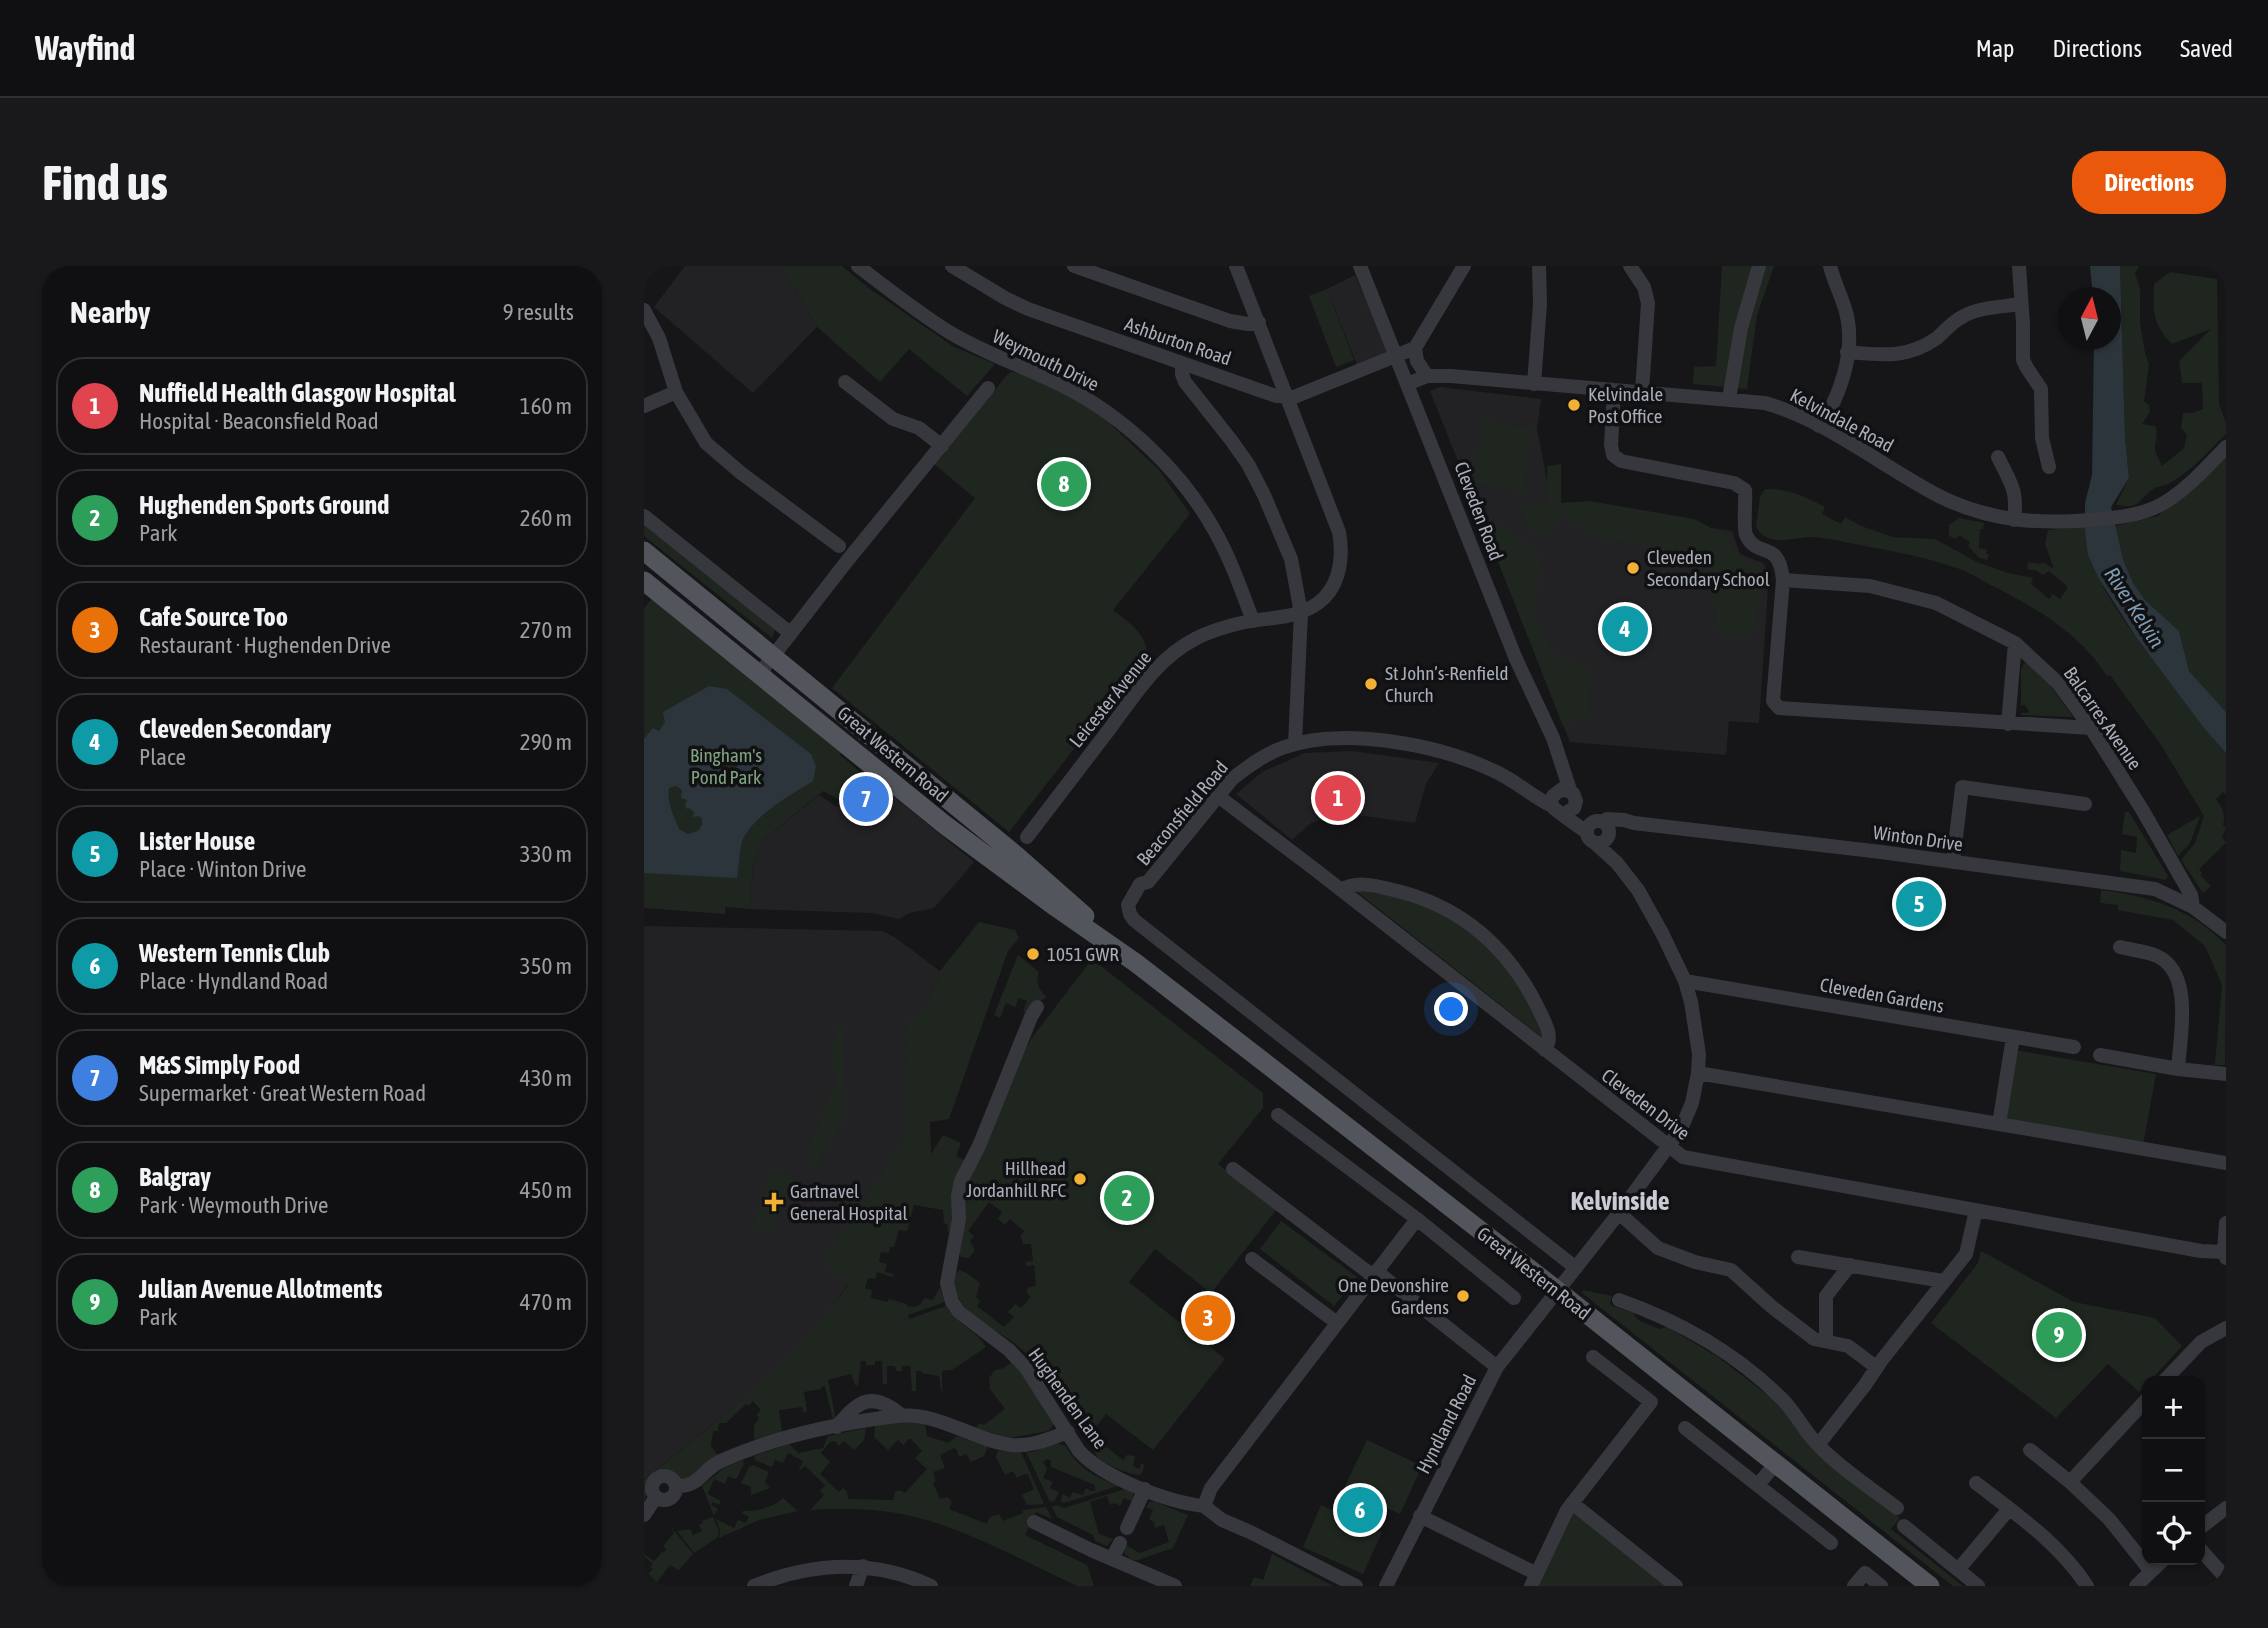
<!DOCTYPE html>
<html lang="en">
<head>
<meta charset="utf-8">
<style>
  body { margin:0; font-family:"Asap Condensed",sans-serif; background:#19191b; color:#f1f3f6 }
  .controls { position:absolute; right:21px; bottom:21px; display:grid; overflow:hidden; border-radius:14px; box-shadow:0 2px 5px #0004 }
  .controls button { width:63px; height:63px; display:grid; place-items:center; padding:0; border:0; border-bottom:2px solid #303032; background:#101012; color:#f1f3f6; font:35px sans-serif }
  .compass { position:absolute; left:1414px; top:21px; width:63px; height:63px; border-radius:50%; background:#101012; box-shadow:0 2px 5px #0004; rotate:7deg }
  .you { position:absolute; left:808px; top:744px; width:24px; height:24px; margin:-18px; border:5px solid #fff; border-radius:50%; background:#1a73e8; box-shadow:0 0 0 10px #1a73e833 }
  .badge { display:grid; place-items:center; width:46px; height:46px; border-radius:50%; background:#ea580c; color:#fff; font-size:23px; font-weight:700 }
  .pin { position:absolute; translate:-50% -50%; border:4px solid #fff; box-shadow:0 2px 7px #0006 }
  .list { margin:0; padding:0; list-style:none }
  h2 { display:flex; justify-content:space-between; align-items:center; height:91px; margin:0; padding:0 28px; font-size:30px }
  h2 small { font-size:23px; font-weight:400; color:#9c9d9f }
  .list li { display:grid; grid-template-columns:46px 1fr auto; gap:21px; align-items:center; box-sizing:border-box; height:98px; margin:0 14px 14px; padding:0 14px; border:2px solid #303032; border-radius:28px }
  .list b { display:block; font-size:26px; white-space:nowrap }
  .list p { margin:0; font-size:23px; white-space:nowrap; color:#9c9d9f }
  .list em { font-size:23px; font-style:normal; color:#9c9d9f }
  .icon { flex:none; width:38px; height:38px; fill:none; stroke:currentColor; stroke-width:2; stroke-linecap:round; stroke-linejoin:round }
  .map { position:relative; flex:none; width:1582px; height:1320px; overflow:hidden; border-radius:28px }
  header { display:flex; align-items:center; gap:42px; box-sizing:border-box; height:98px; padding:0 35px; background:#101012; border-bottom:2px solid #303032 }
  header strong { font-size:33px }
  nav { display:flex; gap:38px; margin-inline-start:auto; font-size:24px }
  .intro { display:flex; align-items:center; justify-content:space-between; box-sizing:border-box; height:168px; padding:0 42px }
  h1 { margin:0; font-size:49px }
  .button { padding:18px 32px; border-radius:28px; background:#ea580c; color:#fff; font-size:24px; font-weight:700 }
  main { display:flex; gap:42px; padding:0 42px }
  aside { flex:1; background:#101012; border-radius:28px; box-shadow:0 2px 5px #0004 }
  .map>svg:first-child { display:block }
  .built { fill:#222225 }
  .green { fill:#1e261f }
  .water { fill:#2c353c; fill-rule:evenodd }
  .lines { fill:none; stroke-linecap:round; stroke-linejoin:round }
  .minor { stroke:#37383d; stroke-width:14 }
  .major { stroke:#53555c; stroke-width:19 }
  .poi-dot { fill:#f2b134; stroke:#111113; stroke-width:2.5 }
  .labels { text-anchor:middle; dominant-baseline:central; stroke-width:7; stroke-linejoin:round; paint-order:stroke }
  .street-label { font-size:19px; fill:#a8adb8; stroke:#111113 }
  .poi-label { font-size:19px; fill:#a8adb8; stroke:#111113; text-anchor:start }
  .park-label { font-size:19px; fill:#7fa381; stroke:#111113 }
  .water-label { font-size:21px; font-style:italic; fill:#7f9bb3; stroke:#111113 }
  .district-label { font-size:26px; font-weight:bold; fill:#c9ccd4; stroke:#111113 }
</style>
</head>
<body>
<header>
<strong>Wayfind</strong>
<nav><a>Map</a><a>Directions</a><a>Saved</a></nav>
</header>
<div class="intro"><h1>Find us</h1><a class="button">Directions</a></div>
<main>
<aside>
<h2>Nearby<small>9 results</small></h2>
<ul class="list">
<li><span class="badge" style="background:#e0444e">1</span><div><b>Nuffield Health Glasgow Hospital</b><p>Hospital · Beaconsfield Road</p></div><em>160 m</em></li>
<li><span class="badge" style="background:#2e9e5b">2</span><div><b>Hughenden Sports Ground</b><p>Park</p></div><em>260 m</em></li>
<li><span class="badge" style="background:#e8710a">3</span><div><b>Cafe Source Too</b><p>Restaurant · Hughenden Drive</p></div><em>270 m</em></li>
<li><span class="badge" style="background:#0f9aa8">4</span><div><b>Cleveden Secondary</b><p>Place</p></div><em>290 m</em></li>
<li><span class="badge" style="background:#0f9aa8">5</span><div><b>Lister House</b><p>Place · Winton Drive</p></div><em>330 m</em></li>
<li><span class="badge" style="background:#0f9aa8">6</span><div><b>Western Tennis Club</b><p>Place · Hyndland Road</p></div><em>350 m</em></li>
<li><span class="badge" style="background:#3f7fe0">7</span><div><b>M&amp;S Simply Food</b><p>Supermarket · Great Western Road</p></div><em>430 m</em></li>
<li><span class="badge" style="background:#2e9e5b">8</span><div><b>Balgray</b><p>Park · Weymouth Drive</p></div><em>450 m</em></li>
<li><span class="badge" style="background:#2e9e5b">9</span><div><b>Julian Avenue Allotments</b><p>Park</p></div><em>470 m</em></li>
</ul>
</aside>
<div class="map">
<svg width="1582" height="1320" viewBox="0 0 1582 1320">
  <rect width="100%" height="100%" fill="#161618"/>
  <path class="built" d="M41,0H137L173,61L109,127L10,41Z
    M711,9L746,88L713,99L683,23Z
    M796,121L897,133L893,163L908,239L1088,265L1096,288L1119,297L1125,307L1115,457L1085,455L1082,489L926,476L786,125Z
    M708,485L795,497L782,518L771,557L713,549L689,550L667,557L648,574L592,528L618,506L661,487Z
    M221,507L330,596L313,616L290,642L265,647L255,653L227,647L106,643L109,599L117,576L175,529L193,541Z
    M0,660L238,665L252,672L296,705L280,745L284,828L205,1017L181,1052L142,1094L106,1128L0,1214Z"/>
  <path class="green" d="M137,0H198L226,23L310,81L351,98L323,130L265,83L236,116L173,61Z
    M1078,0H1130L1113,49L1103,123L1049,118L1050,101L1072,100Z
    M1476,0H1495L1491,7L1496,23V57L1501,87L1505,98L1500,135L1505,139L1506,146L1498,158L1511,160C1515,169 1511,174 1511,183C1512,189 1515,194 1518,200L1540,182L1543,169L1537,162L1539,147H1548L1559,143L1558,117H1538L1535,95L1567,63L1528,78C1508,58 1509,44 1510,18L1526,6L1573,13L1575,138L1582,157V168C1565,184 1546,207 1524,218C1519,220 1514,220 1509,223C1492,235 1498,243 1472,239L1485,212L1481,172Z
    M683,23L710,94L692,101L665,30Z
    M367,106L374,107L414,123L460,152L515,204L546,248L469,344C484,356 508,371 501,392L365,566L188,422L331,232L290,198L363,109Z
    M838,155L887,163L880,225L830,217Z
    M1582,191V446L1545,405L1535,365L1501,334L1489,317L1479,293L1471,260L1514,250Z
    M917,198V237L945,235L1050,253L1081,269L1093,287L1122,308L1108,369L1074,368L1060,295L1023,298L1006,282L947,269L918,248L903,272L884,261L878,245L892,237L904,241L903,200Z
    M1121,223C1143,222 1162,231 1181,241L1178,248L1197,258L1201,251L1217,260L1249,271L1291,273L1333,296L1364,307L1389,312L1387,318L1405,333L1409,328L1416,333L1424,321L1405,305L1399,309L1393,305L1383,303L1384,296L1397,298L1399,296L1410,303L1401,278L1404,264L1441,261C1442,311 1489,367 1519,406C1540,433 1559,461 1582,487V529L1579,526L1572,533C1578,541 1582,549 1579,559L1582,562L1578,571L1582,577L1555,603L1558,607L1556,609L1567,620L1559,627L1537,594L1551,577L1560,550L1517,479L1466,409L1463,410C1436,368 1394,343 1351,321C1338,315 1326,306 1313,302C1273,288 1232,283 1192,274C1184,273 1174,271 1166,271C1146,272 1125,282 1112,261L1116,231Z
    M1315,252L1340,257L1339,263H1336L1335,282L1343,283L1342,288H1345L1343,294L1335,292L1324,280L1326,276L1315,269L1312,273L1305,270V259Z
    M0,255L131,364L128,372L0,270Z
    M850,255L896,288L891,356L913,389L947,402L945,450L919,460L839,257Z
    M8,332L197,487L196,489L215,505L194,533L179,525L117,576L109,599L106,643L81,641V648L0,642V342Z
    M1380,397L1384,398L1406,419L1429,451L1377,449V447H1384L1385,445L1381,439H1377V403Z
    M1481,546H1485L1524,610L1522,614L1476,605L1477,584L1492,587L1493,571L1478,568Z
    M1556,550L1546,577L1534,590L1523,569Z
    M1457,624C1507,631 1546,642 1582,679L1581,799H1569L1571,798L1578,719L1561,680L1529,654L1474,644V639L1456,637Z
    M712,625C800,631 874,687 899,772Z
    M335,656L371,664L375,672L364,685L305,853L286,856L287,888L299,869L317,877L312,890L322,895L310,933L307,961L303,967L304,959L300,957L299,944L270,939L263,965L255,964L250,981H246L245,987L237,986L235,996L243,998L241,1006L250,1008L249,1011L233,1006L231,1013L224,1012L221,1022L228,1024L227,1032L243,1036L245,1033L263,1038V1040C272,1042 276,1041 280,1032L289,1034L296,1021L301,1036L264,1049L265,1053L302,1040C313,1058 332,1064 342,1081L308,1104L298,1105V1125H297L295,1110L278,1107L277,1105H272V1125H268L266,1100H258V1105H252L251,1100H243V1118H239L238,1095H231V1099H222V1095H217L214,1119H211L207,1108L184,1114L192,1154H189L181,1120L177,1121V1123L160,1126L163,1146H159L158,1141L135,1144L138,1166L110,1174V1160L115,1152L112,1149L117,1144L109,1135L104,1140L102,1138L82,1157H75L74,1165H69L67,1180L74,1189L45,1214L36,1213L25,1205C2,1203 5,1220 0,1236V1214C76,1152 148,1099 205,1018L179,997L260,875L262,759L280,745L296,705Z
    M374,689L395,706C391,716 395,724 403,731L393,737L384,748L379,746L383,735L375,732L371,741L362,737L356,752L350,749Z
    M448,693L619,827V842L574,898L633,943L567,1027L511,983L485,1016L581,1093L509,1184L462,1148L446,1168L479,1194L483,1189L491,1190L489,1200L495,1203L498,1197L500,1199L499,1205L496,1209C482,1208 466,1200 455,1193C438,1167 420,1141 403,1116C394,1104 387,1091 376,1082C352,1060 307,1049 310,1009L316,1004L324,1008L336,1017L332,1031L336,1035L333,1040L360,1061L370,1051L364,1046L371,1038L377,1042L387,1031L382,1026L385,1021L392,1020L390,999L382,1000L381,996L389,995L387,978H379L378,973L376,971L380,965L366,953L361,959L354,953L358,946L345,936L324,965L330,970L326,975L331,984L325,992L317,991L315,987L319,923L371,803L387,773Z
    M201,758L198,858L168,905L162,889L191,817L188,781L194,762Z
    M1371,784L1512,808L1499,879L1361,854Z
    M128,901L154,916L122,968L108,964Z
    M637,955L713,1011L690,1040L616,983Z
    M1337,985L1430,1036L1511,1052L1538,1080L1506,1115H1503L1495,1126L1464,1098L1412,1152L1287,1057L1334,997Z
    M939,1024L968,1030L966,1039L989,1047L994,1054L1015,1063L1023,1061L1074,1091L1127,1132L1140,1144L1165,1180L1256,1252L1247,1263L1319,1320H1309L938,1027Z
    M368,1096L382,1113L410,1158L405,1165L365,1172L332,1162L335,1157L340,1159L361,1143L346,1123L345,1112L351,1104L360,1102Z
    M258,1155L281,1157L283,1170L304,1177L313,1170L344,1181L340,1190L327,1196L322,1188L315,1191L313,1184L310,1182L296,1189L301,1202L289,1206L292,1215L289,1217L296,1233L304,1231L308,1236L305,1243L343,1258L346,1251L355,1248L359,1255L379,1247V1244L402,1241L408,1253L392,1246L381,1269L443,1299L450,1320H433C383,1297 332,1268 279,1253C243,1243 204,1241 166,1244L180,1229L176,1225L181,1219L161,1200L154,1205L159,1195L144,1187L139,1197L131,1194L128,1201L111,1194L110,1190L145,1178L154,1187L179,1182L184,1170L222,1162L220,1174L210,1184L200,1175L195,1180L191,1175L186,1176L177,1187L186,1196L176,1208L195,1226L199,1222L203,1226L204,1233L249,1234L251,1226L255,1224L261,1227L283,1203L271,1192L278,1185L267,1173H264L260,1179L254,1174L244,1184L230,1171L231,1160Z
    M723,1174L778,1200L756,1248L700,1222Z
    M412,1177L422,1180C433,1202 452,1211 474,1220L420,1237L416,1235L419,1228L426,1232L429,1226L439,1229L442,1222L446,1225H451V1219L407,1201V1195L403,1193L399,1196L403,1203L399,1212L409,1216L406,1222L415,1226L411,1235L406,1236L382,1186H389Z
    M354,1185L377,1186L400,1238L383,1239L378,1229L390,1223L384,1208H380L373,1212L369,1205L361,1209L352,1191Z
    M99,1194L100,1198L93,1212L90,1213L84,1210L81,1218L70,1213L64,1228L77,1235L75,1239L69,1236L67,1239L74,1243L70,1250L58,1220L80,1202Z
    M109,1199L125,1206L121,1216L126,1222L107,1229V1221L97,1217L105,1201Z
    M481,1223L489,1227V1236L480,1232L476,1240L471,1237L466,1239L463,1230L446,1236L455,1268L469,1273L463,1280L451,1275L449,1269L413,1251L408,1241L412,1239L420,1242Z
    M139,1232L154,1245L115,1254L75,1272L76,1264L72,1253L90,1262L94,1254L102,1257L105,1251L98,1247L99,1245C113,1245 129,1242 139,1232Z
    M506,1236H512L544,1249L529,1282L494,1294H488L480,1287L482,1279L496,1287L525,1276L520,1259L511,1262L510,1256L505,1253L509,1244L502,1241Z
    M677,1239L738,1266L719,1308L659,1281Z
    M930,1247L1024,1320H894L927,1248Z
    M69,1251L75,1265L73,1272L50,1287L33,1265L46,1263L49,1269L58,1265L55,1259L59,1257L58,1255Z
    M28,1262L49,1288L35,1304L26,1299L10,1320H0V1311L9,1303L6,1301L9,1298L0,1290V1288L10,1295L18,1286L19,1287L22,1283L19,1280L30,1267Z
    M628,1288L689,1320H606L610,1311L619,1314Z"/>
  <path class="water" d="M1446,0H1476L1481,172L1485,212L1467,241L1479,293L1489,317L1501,334L1535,365L1545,405L1582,446V487L1560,462L1492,371L1455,313L1444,289L1441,266V237L1448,209L1450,74H1466V32L1449,31Z
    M65,420L83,423L167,488L172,500L169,515C148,528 103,553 97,579C95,590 95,601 93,612L0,607V473L9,462L15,465L21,456L19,446ZM75,482L92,485L94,499L91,503L92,506L83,513L75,509V505L79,503L68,492L67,487ZM32,520L38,524L37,532L43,534L41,540L43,543L45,542L50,546L49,551L54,550L58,552V559L54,565L44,568L35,563C30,550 22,536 25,522Z"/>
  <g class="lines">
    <path class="minor" d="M214,0C244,23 273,46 305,66C343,89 385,102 425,123C482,153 537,205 569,262C586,291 597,323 609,355
      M308,0L361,32L384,43L632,130L650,131L771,82L820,0
      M430,0L586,55L604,58L615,56
      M716,0L872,393L909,472L926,524
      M986,0L1000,21L1004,37L998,126
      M1375,0L1379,58V94L1383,102L1397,123L1398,172L1405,201
      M0,44L15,72L32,126L62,177L97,207L195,280
      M771,82L773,95L783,110
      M1203,86C1238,89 1263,93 1293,72C1301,65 1308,56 1318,51C1334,41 1358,41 1377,38
      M538,97V108L541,116L587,174L604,198L620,229L647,293L657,347L651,478
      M201,116L249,153L275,162L298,180
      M763,118L783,110H807L1121,137C1184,155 1237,200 1295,230C1346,256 1400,259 1456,253C1480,251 1503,248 1523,235C1545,221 1564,200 1582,181
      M890,118L896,38L895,0
      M970,124L967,179L969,189L977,195L1090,217L1101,224C1102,234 1099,262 1102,269C1114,294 1135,272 1139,314L1129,435L1135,442L1447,462
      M1085,133L1097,62L1115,0
      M0,140L32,126
      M1175,160C1197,131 1212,83 1202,46C1198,31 1190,16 1186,0
      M1354,191C1367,218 1374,224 1370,254
      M0,250L146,367
      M1139,314L1226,320L1292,337L1371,377L1414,417L1447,462L1499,545L1547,629L1549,641
      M116,407L203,295L344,122
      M1364,458L1371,377
      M574,530L673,605L1039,891L1557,985L1580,986
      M908,540C887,530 870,513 848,504C792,478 697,460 638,482C619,489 603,501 588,513L504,616L496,618L484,639L486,648L490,654L932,1002
      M920,548L930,542L932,535L929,527L918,523L909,530C908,535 906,536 909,541C911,544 938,563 943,566
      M943 566a11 11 0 1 1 22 0a11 11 0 1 1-22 0Z
      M961,557L963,553L980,554L990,557L1237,586L1511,623L1549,641L1582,666
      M383,571C410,536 437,500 464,465C489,432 512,393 551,373C568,364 587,359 606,355C633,351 659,352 680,332C697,315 699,288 695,266L592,0
      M1309,596L1318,521L1441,538
      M697,624C712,615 729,619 745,623C815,638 864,680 895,744C901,757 910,770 901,784
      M1476,681C1487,684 1502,685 1513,690C1550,707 1536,771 1534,803
      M1041,715L1430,781
      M393,741L387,751L335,880L317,915L314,930L315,953L303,1017L308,1036L315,1046L365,1084L382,1102L435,1185C460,1212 523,1236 560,1240
      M1369,771L1355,858L1582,897
      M1456,789L1534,803L1582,808
      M1054,807L1355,858
      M634,849L773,953L870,1032
      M589,903L729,1010
      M975,947L1014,982L1051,996L1087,1004L1128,1041L1170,1073L1204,1080L1232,1101
      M1582,957L1580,986L1582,992
      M1154,991L1299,1015
      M608,993L693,1057
      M732,1005L853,1101
      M975,1034C1035,1055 1092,1087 1138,1133C1152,1147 1160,1165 1174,1179C1197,1203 1227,1222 1253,1242
      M1182,1073V1030L1206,999
      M1520,1115L1557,1076L1582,1062
      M193,1161C213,1134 229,1125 257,1149
      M1041,1162L1187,1277
      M1174,1179L1221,1119L1237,1095L1322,988L1332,944
      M1386,1184L1426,1216L1465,1253L1506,1304
      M8 1222a12 12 0 1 1 24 0a12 12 0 1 1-24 0Z
      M1426,1216L1503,1133
      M1332,1217C1372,1248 1415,1277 1443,1320
      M1114,1219L1131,1198
      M32,1220C57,1221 57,1204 77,1195C130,1171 196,1157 253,1150C294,1145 328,1174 367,1179C387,1181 405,1173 424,1166
      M928,1237L1032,1320
      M560,1240L567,1222L773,953
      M560,1240L578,1254L606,1266L712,1320
      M0,1249L12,1231
      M776,1250L893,1308
      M390,1256L447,1284L531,1320
      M1260,1260L1334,1320
      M483,1262L501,1223
      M1556,1262L1582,1242
      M1556,1283L1582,1312
      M468,1293L476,1277
      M1314,1304L1365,1243
      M110,1320C169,1296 229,1293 287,1320
      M212,1320L219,1300
      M742,1320L853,1101L975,947L1037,863L1048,837L1054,807L1055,788L1047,736L1041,715L1018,667L994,624L973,597L951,577
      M887,1320L923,1244L1007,1136L949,1091
      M1210,1320L1221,1307L1237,1320
      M1492,1320L1519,1294"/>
    <path class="major" d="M0,285L373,590L441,650
      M0,315L301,559L413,642L492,697L634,807L914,1025L1286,1320"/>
  </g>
  <g class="poi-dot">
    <circle cx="930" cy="139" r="7"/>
    <circle cx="989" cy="302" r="7"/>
    <circle cx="727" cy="418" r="7"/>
    <circle cx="389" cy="688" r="7"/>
    <circle cx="436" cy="913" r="7"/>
    <path d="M126.5 925.5h7v7h7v7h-7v7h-7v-7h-7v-7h7z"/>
    <circle cx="819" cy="1030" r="7"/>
  </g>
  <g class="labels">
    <g class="street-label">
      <text transform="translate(534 75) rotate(19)">Ashburton Road</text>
      <text transform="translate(402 94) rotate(26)">Weymouth Drive</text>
      <text transform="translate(1198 154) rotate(28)">Kelvindale Road</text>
      <text transform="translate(835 245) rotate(69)">Cleveden Road</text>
      <text transform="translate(466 433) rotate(-51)">Leicester Avenue</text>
      <text transform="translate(1459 452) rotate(55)">Balcarres Avenue</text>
      <text transform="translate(249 488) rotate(40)">Great Western Road</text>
      <text transform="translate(538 547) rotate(-50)">Beaconsfield Road</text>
      <text transform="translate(1274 572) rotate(8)">Winton Drive</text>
      <text transform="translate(1238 729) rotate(10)">Cleveden Gardens</text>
      <text transform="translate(1002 838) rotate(37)">Cleveden Drive</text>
      <text transform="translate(890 1007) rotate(38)">Great Western Road</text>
      <text transform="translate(424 1132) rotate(54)">Hughenden Lane</text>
      <text transform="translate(802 1158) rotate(-63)">Hyndland Road</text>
    </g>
    <g class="poi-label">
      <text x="944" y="128">Kelvindale<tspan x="944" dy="22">Post Office</tspan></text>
      <text x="1003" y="291">Cleveden<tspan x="1003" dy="22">Secondary School</tspan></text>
      <text x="741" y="407">St John’s-Renfield<tspan x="741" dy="22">Church</tspan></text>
      <text x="403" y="688">1051 GWR</text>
      <text x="422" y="902" text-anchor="end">Hillhead<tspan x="422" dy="22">Jordanhill RFC</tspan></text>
      <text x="146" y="925">Gartnavel<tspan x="146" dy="22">General Hospital</tspan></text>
      <text x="805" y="1019" text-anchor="end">One Devonshire<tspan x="805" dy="22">Gardens</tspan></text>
    </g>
    <g class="park-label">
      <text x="82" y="489">Bingham's<tspan x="82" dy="22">Pond Park</tspan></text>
    </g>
    <g class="water-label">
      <text transform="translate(1491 341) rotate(57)">River Kelvin</text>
    </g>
    <g class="district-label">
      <text x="976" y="935">Kelvinside</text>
    </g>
  </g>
</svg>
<div class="controls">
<button>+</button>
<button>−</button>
<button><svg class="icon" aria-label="locate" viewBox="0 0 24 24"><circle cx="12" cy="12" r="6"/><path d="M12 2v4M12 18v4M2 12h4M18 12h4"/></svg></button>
</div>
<svg class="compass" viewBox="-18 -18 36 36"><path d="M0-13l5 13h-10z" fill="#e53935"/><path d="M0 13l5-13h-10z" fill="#9c9d9f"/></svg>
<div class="you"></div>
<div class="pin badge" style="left:694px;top:532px;background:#e0444e">1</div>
<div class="pin badge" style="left:483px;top:932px;background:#2e9e5b">2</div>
<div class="pin badge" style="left:564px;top:1052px;background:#e8710a">3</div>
<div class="pin badge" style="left:981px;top:363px;background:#0f9aa8">4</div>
<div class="pin badge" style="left:1275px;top:638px;background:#0f9aa8">5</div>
<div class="pin badge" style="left:716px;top:1244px;background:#0f9aa8">6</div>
<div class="pin badge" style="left:222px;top:533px;background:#3f7fe0">7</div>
<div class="pin badge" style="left:420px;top:218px;background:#2e9e5b">8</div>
<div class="pin badge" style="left:1415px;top:1069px;background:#2e9e5b">9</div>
</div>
</main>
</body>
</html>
